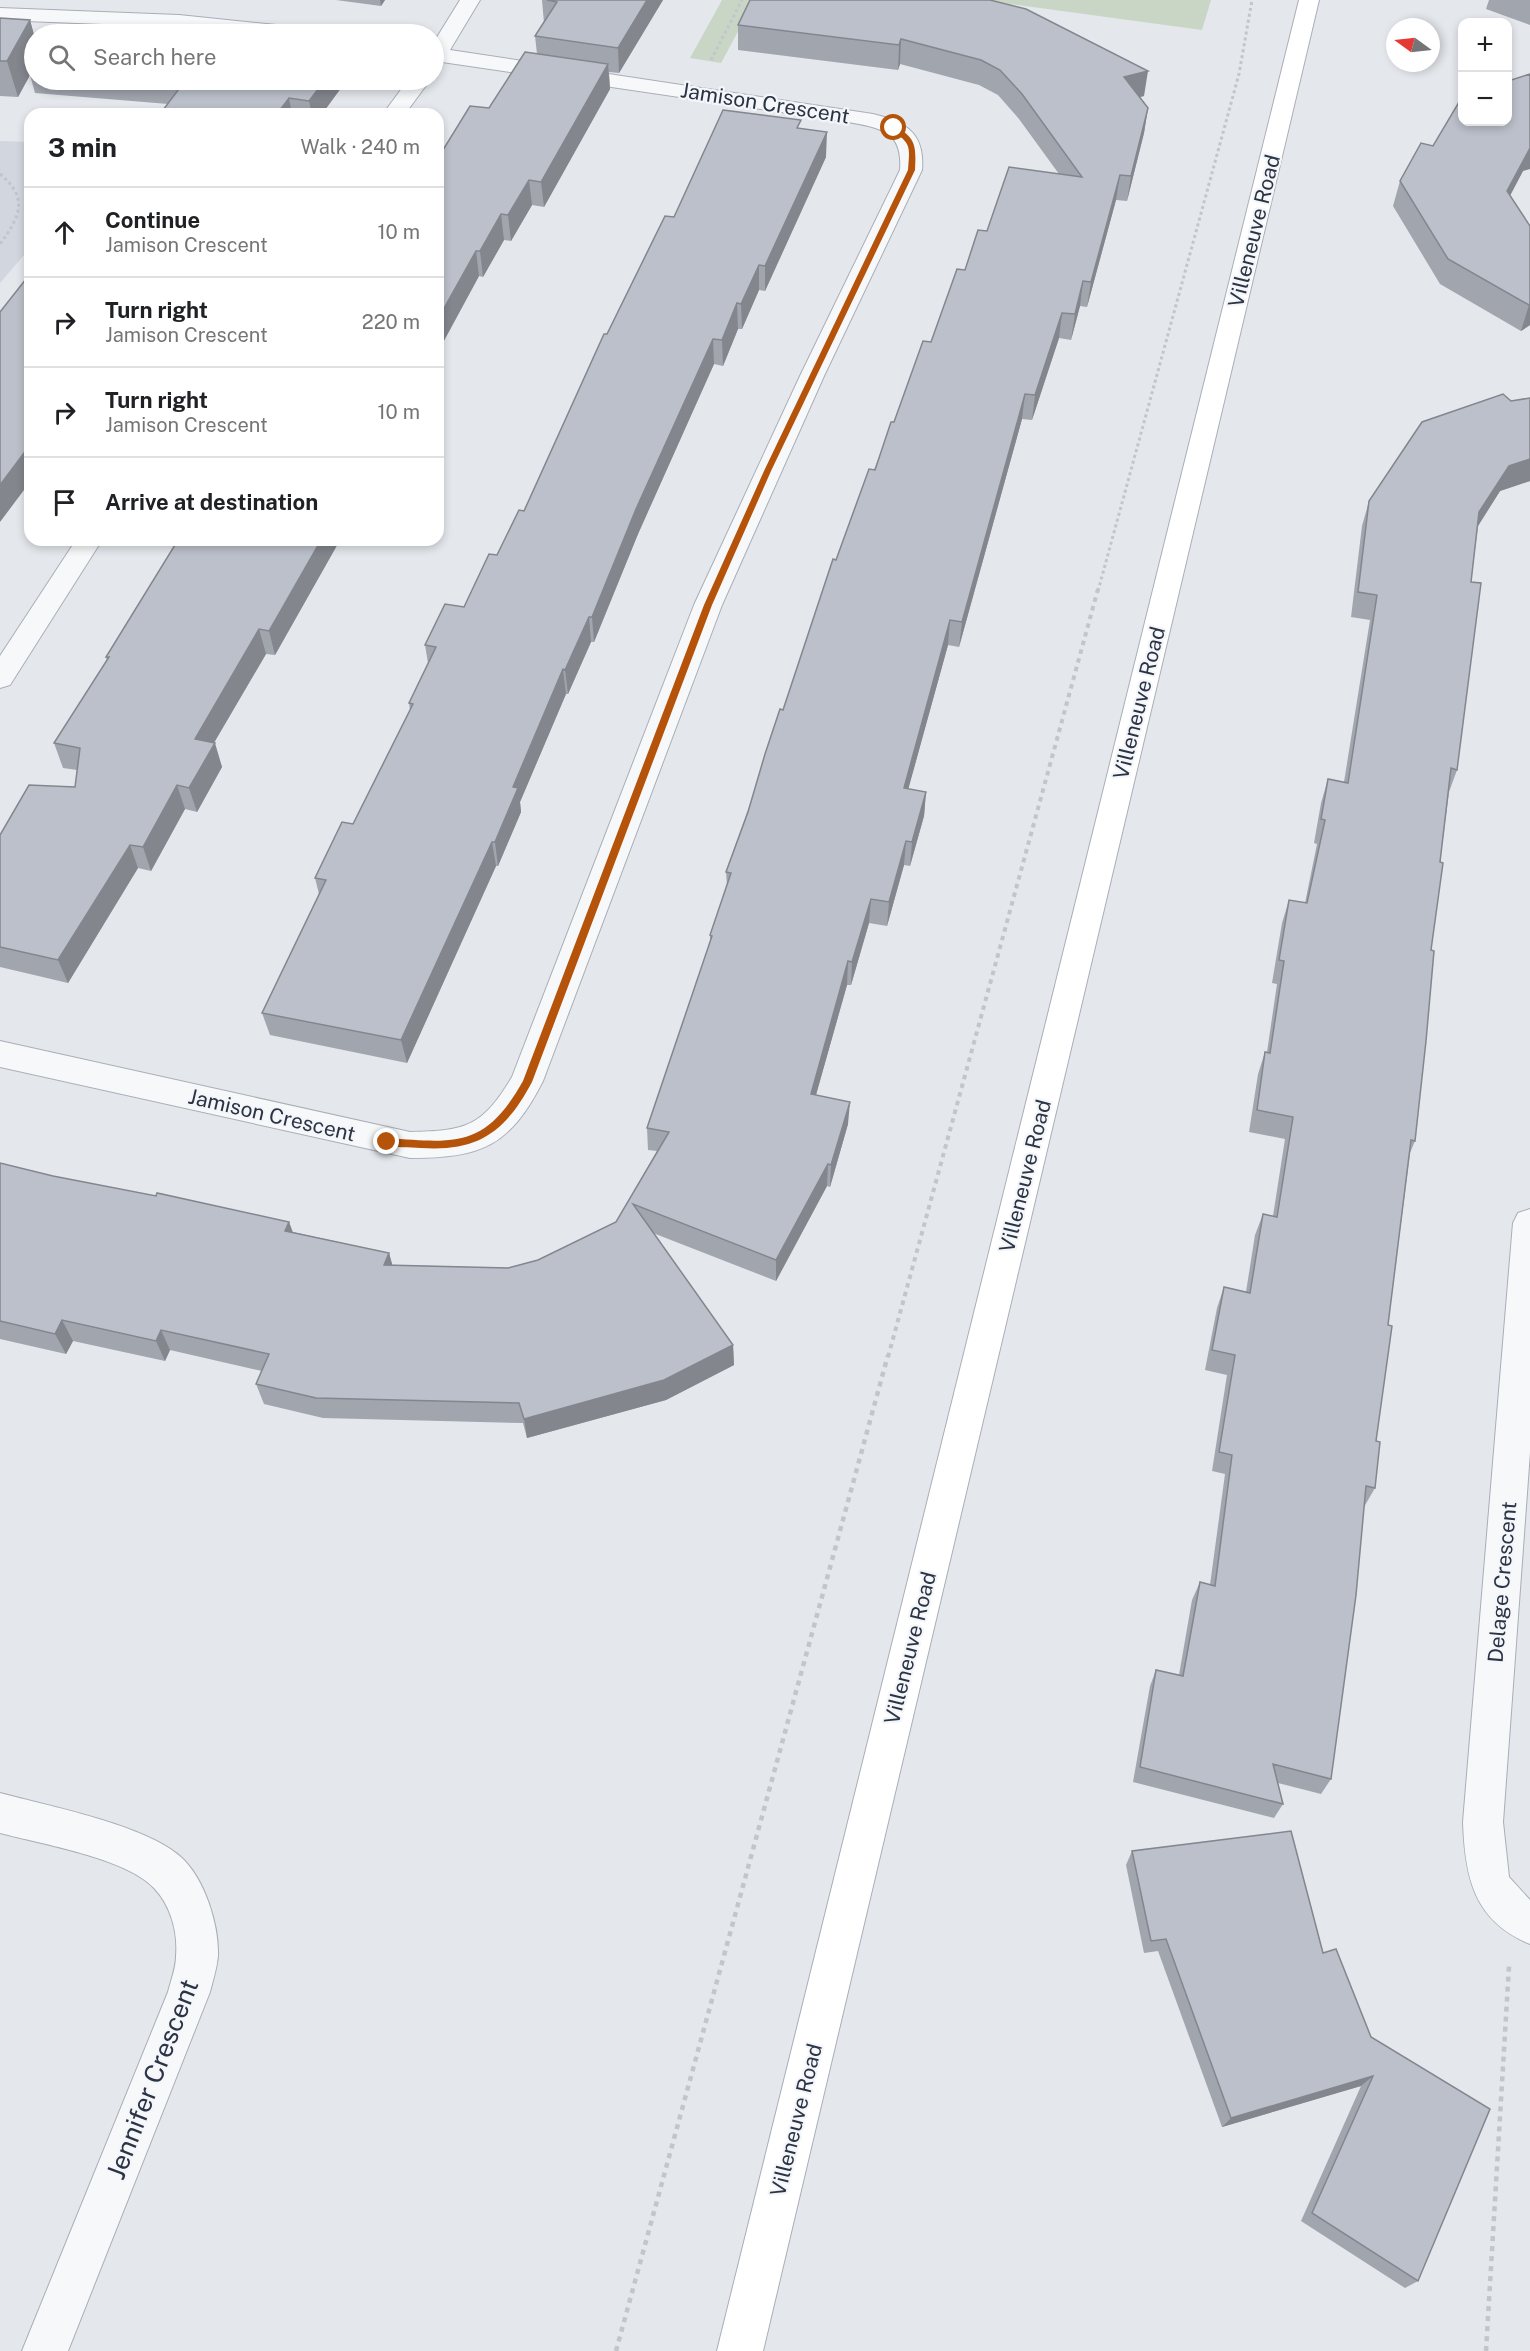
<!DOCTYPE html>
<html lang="en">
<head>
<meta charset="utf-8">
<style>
  body { margin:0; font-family:"Public Sans",sans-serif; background:#f6f6f6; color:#202124 }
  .controls { position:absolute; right:18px; top:18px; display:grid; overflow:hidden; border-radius:12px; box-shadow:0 3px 9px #0003 }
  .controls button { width:54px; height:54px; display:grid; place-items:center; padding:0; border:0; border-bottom:2px solid #e0e0e0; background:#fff; color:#202124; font:30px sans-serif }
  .compass { position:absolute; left:1386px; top:18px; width:54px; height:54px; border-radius:50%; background:#fff; box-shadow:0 3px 9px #0003; rotate:285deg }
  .stop { position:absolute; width:18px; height:18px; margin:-14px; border:4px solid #b45309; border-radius:50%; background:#fff }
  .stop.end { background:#b45309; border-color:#fff; box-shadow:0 2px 6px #0008 }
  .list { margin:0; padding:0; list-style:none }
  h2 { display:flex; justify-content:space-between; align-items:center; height:78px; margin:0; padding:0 24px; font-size:26px }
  h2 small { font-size:20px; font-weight:400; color:#757577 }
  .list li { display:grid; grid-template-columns:39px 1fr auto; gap:18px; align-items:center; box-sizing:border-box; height:90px; padding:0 24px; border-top:2px solid #e0e0e0 }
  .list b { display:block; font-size:22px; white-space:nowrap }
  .list p { margin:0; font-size:20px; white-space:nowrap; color:#757577 }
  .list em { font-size:20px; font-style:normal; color:#757577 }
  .icon { flex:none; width:33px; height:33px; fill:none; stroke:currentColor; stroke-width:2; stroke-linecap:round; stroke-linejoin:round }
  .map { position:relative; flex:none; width:1530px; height:2351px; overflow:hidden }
  .search { position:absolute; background:#fff; box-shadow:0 3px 9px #0003; left:24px; top:24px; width:420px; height:66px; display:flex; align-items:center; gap:15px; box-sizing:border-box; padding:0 21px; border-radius:33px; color:#757577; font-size:22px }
  .panel { position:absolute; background:#fff; box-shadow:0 3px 9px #0003; left:24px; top:108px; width:420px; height:438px; border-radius:18px }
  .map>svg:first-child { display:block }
  .built { fill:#d2d6de }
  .green { fill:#c9d6c5 }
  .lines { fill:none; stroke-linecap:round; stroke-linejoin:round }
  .minor-casing { stroke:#a9aeb7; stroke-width:2 }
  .secondary-casing { stroke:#a9aeb7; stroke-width:2 }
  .path-far2 { stroke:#c2c5cb; stroke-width:3; stroke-dasharray:3 3; stroke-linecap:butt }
  .path-far1 { stroke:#c2c5cb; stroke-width:4; stroke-dasharray:4.5 4.5; stroke-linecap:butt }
  .path { stroke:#c2c5cb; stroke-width:4.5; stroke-dasharray:5 5; stroke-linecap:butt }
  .minor { fill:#f7f8fa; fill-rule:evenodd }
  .secondary { fill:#fff; fill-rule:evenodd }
  .wall { fill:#a1a5ae }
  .shaded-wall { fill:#83868d }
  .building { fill:#bbc0ca; stroke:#83868d; stroke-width:1.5 }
  .route { fill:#b45309 }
  .labels { text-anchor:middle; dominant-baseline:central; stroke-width:4.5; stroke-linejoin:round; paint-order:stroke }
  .street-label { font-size:21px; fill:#2b3445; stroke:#f4f6f9 }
  .near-street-label { font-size:26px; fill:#2b3445; stroke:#f4f6f9 }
</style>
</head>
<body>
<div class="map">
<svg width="1530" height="2351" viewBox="0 0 1530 2351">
  <rect width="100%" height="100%" fill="#e4e7ec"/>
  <path class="built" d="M0,141L30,142V248L0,283Z"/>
  <path class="green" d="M722,0H755L721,63L690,58Z
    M981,0H1211L1202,30Z"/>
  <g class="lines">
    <defs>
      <path id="minor" d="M460,0H480L450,50L873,114C906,122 925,133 922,170L824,376L722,605L543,1081C510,1146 482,1158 410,1158L0,1067V1041L410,1132C466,1131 482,1127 512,1077L694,605L800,376L900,170C903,131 881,128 848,122L442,62L434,64V42Z
        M0,8L179,15L306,28L313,30L317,34H249L179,27L0,20Z
        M408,80H430L405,114H383Z
        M76,540H102L10,685L0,688V656Z
        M1530,1209V1452L1503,1822L1509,1877L1530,1900V1944C1474,1921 1465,1878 1463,1822L1513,1223L1518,1213Z
        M0,1793C48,1806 147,1825 182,1858C205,1880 219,1925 218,1956C217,1968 213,1980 210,1992L68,2351H22L168,1992C171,1980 176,1968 176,1956C178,1932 171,1906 154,1888C126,1858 41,1844 0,1833Z"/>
      <path id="secondary" d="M1299,0H1319L763,2351H717Z"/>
    </defs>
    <use href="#minor" class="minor-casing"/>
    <use href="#secondary" class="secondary-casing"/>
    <path class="path-far2" d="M711,60L742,0
      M0,174C29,198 20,217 0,244
      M1098,591L1239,74L1252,0"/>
    <path class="path-far1" d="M888,1357L1098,589"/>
    <path class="path" d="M616,2351L888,1355
      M1486,2351L1509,1966"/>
    <use href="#minor" class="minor"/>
    <use href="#secondary" class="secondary"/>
  </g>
  <path class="wall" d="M336,0H385L381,6Z
    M542,0H663L619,73L609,72L610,89L544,207L532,205L511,241L504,240L483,277L479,276L440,348L438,347V158L489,108L537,54L535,36L544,23Z
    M750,0L1144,96L1140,97L1148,108L1144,133L1127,201L1116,200L1087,307L1080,306L1071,340L1059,338L1032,420L1022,419L959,647L948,645L908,789L926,792L924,816L910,866L904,865L887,926L869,923L851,985H847L816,1095L848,1124L830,1187L827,1186L776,1281L653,1233L733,1345L734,1365L666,1400L527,1438L523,1423L323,1418L264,1404L256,1384L262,1371L170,1350L165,1361L73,1341L66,1354L0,1339V1163L53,1176L289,1222L293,1232L389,1253L392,1265L508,1268L538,1260L616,1222L657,1151L648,1150L647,1128L710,942V935L727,886L726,872L836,560L894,422L965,270L987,231L1059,174L1019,119L998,95L979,85L900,64L898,70L738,50V25Z
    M1489,0H1530V25L1486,9Z
    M0,18L30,20L34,35V80H340L341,88L322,114H160L168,104L35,93L30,75L18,97L0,96Z
    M801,128L826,157L765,291L759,290L742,329H738L723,366L714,364L638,534L594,642H591L568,694H566L520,802L521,812L498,866H496L407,1063L270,1035L262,1013L319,894L315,878L353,824L410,710L409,703L428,663L425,645L464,607L524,511L607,334L674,217Z
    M1433,146L1523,171L1510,196L1530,226V325L1521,331L1440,284L1393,206L1400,181Z
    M1530,398V481L1500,491L1478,526L1471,582L1457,770L1449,792L1440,862L1431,950L1415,1141L1410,1153L1388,1325L1376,1441L1375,1488L1364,1507L1331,1779L1321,1794L1278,1783L1283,1804L1274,1818L1133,1782L1150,1686L1156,1670L1179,1675L1192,1600L1200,1582L1210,1585L1225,1474L1212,1471L1227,1375L1205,1370L1217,1308L1224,1287L1246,1292L1255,1235L1263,1214L1273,1216L1285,1139L1249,1132L1258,1074L1265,1052H1267L1277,984L1272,983L1282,923L1289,900L1305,903L1317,844L1314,843L1321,803L1328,779L1344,782L1370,620L1351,617L1362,526L1369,501L1511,401Z
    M178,540H340L275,655L266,654L214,743L222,767L197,812L185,809L151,871L138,868L68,983L0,967V835L75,787L77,770L63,768L54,743L107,661L106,657Z
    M1132,1851L1323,1953L1371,2037L1418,2281L1405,2288L1301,2221L1361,2086L1222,2127L1158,1951L1144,1953L1126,1865Z"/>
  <path class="shaded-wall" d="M380,0H385L381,6Z
    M647,0H663L619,73L618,48Z
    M30,20L34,35V67L28,68L30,75L18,97L7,61Z
    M901,39L900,64L898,70L899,45Z
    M608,64L610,89L544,207L541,182Z
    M1148,71L1144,96L1120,102L1124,77Z
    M325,80H340L341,88L322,114H312L309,101Z
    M289,98L292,114H277Z
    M1148,108L1144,133L1127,201L1131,176Z
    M827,132L826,157L765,291V266Z
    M1530,148V169L1523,171L1499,216L1507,191Z
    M1120,175L1116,200L1087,307L1091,282Z
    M529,180L532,205L511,241L508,215Z
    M501,214L504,240L483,277L480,251Z
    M476,251L479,276L440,348L438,337V319Z
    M759,265V290L742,329L741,304Z
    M1083,281L1080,306L1071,340L1075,314Z
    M737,303L738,329L723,366L722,340Z
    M1529,305H1530V325L1521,331Z
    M1062,313L1059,338L1032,420L1035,395Z
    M713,339L714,364L638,534L594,642L592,617L636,509Z
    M1025,394L1022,419L959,647L962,622Z
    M30,445V482L0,522V485Z
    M1530,459V481L1500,491L1471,537L1479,512L1509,466Z
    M321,540H340L275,655L269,631Z
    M589,617L591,642L568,694L565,670Z
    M950,620L948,645L902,812L904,788Z
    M259,629L266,654L202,763L195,739Z
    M563,669L566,694L520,802L521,812L498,866L495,842L513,787Z
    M215,743L222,767L197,812L189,788Z
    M177,785L185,809L151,871L143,847Z
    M926,792L924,816L910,866L912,842Z
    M906,841L904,865L887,926L889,902Z
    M492,842L496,866L407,1063L401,1040Z
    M130,845L138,868L68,983L58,960Z
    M871,899L869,923L851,985L852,962Z
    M848,961L847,985L810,1116L811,1094Z
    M850,1102L848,1124L830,1187L831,1165Z
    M828,1164L827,1186L776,1281V1260Z
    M289,1222L296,1243L285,1231Z
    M389,1253L395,1274L384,1265Z
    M62,1320L73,1341L66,1354L55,1334Z
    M161,1330L170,1350L165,1361L156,1341Z
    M733,1345L734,1365L666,1400L527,1438L524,1419Z
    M1373,2076L1361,2086L1222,2127L1231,2118Z"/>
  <path class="building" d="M547,0H647L618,48L535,36L557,2Z
    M750,0H990L1026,9L1148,71L1124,77L1148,108L1131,176L1120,175L1091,282L1083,281L1075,314L1062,313L1035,395L1025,394L962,622L950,620L904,788L926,792L912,842L906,841L889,902L871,899L852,962L848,961L811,1094L850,1102L831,1165L828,1164L776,1260L633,1204L733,1345L664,1380L524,1419L519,1403L316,1398L256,1384L269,1354L161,1330L156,1341L62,1320L55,1334L0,1321V1163L53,1176L156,1196L157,1193L289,1222L285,1231L389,1253L384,1265L508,1268L538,1260L616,1222L669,1132L647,1128L712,936L710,935L731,873L726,872L748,812L765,754L780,709L783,710L833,559L836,560L869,469L875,470L891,422H894L923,341L931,342L957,269L965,270L978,230L987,231L1009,167L1082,177L1022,94L1000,70L981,60L901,39L899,45L738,25Z
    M0,18L30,20L7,61H0Z
    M52,29L126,34H48Z
    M525,52L608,64L541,182L529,180L508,215L501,214L480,251H476L438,319V158L470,106L489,108Z
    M34,57V68H28Z
    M1530,74V148L1507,191L1530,226V305H1529L1448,259L1400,181L1421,143L1433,146L1462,97V122H1508V81Z
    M170,80H325L309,101L289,98L277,114H160L185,81Z
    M723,110L801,120L797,128L827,132L765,266L759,265L741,304L737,303L722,340L713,339L636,509L592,617H589L565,670L563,669L513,787L518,788L495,842H492L401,1040L262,1013L326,880L315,878L342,822L353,824L413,704L409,703L436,647L425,645L445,604L464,607L489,554L497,555L519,510L524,511L604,334H607L665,216L674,217Z
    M30,274V445L0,485V312Z
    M1503,394L1511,401L1530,398V459L1509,466L1479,512L1471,582L1481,583L1457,770L1451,768L1440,862L1443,863L1431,950L1434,951L1426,1041L1415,1141L1411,1140L1388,1325L1392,1326L1376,1441L1380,1442L1375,1488L1366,1486L1356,1595L1331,1779L1273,1764L1283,1804L1140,1767L1156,1670L1183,1676L1200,1582L1215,1586L1232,1455L1219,1452L1235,1355L1212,1350L1224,1287L1250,1293L1263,1214L1277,1217L1293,1117L1257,1110L1265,1052L1270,1053L1284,961L1279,960L1289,900L1307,903L1325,820L1321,819L1328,779L1348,783L1377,595L1358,592L1369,501L1422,422Z
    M178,540H321L269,631L259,629L195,739L215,743L189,788L177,785L143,847L130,845L58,960L0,947V835L29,785L75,787L80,748L54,743L109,657H106Z
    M1291,1831L1323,1953L1336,1949L1371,2037L1490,2109L1418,2281L1312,2213L1373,2076L1231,2118L1166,1939L1151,1941L1132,1851Z"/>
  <path class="route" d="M894,126C917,137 916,148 915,170L771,471L712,605L532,1082C506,1131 479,1152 421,1148C409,1147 396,1148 384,1145L383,1142L387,1138C457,1143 485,1148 523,1081L704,605L764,471L908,170C910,143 911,146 891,128Z"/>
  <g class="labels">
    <g class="street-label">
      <text transform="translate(765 103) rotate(9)">Jamison Crescent</text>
      <text transform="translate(1254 231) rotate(-76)">Villeneuve Road</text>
      <text transform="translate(1139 703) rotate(-76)">Villeneuve Road</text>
      <text transform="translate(272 1115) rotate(13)">Jamison Crescent</text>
      <text transform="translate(1025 1176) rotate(-76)">Villeneuve Road</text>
      <text transform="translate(1502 1582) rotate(-85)">Delage Crescent</text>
      <text transform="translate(910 1648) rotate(-76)">Villeneuve Road</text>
      <text transform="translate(796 2120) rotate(-76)">Villeneuve Road</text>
    </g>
    <g class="near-street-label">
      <text transform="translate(152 2079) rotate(-69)">Jennifer Crescent</text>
    </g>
  </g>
</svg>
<div class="controls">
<button>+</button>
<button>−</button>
</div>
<svg class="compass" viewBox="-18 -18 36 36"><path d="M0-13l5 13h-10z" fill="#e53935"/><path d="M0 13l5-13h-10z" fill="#757577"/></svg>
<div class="stop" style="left:894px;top:128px"></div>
<div class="stop end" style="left:387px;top:1142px"></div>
<div class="search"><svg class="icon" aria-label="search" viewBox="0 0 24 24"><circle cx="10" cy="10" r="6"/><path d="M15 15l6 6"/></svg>Search here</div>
<section class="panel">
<h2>3 min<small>Walk · 240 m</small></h2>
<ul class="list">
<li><svg class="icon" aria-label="ahead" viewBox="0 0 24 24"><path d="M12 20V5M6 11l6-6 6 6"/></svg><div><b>Continue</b><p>Jamison Crescent</p></div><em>10 m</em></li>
<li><svg class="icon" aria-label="right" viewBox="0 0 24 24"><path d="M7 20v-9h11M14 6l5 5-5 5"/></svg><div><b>Turn right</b><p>Jamison Crescent</p></div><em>220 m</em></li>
<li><svg class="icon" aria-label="right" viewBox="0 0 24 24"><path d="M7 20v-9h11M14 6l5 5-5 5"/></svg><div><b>Turn right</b><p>Jamison Crescent</p></div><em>10 m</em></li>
<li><svg class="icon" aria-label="arrive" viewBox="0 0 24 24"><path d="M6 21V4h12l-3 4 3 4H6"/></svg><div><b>Arrive at destination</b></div></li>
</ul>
</section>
</div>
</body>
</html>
